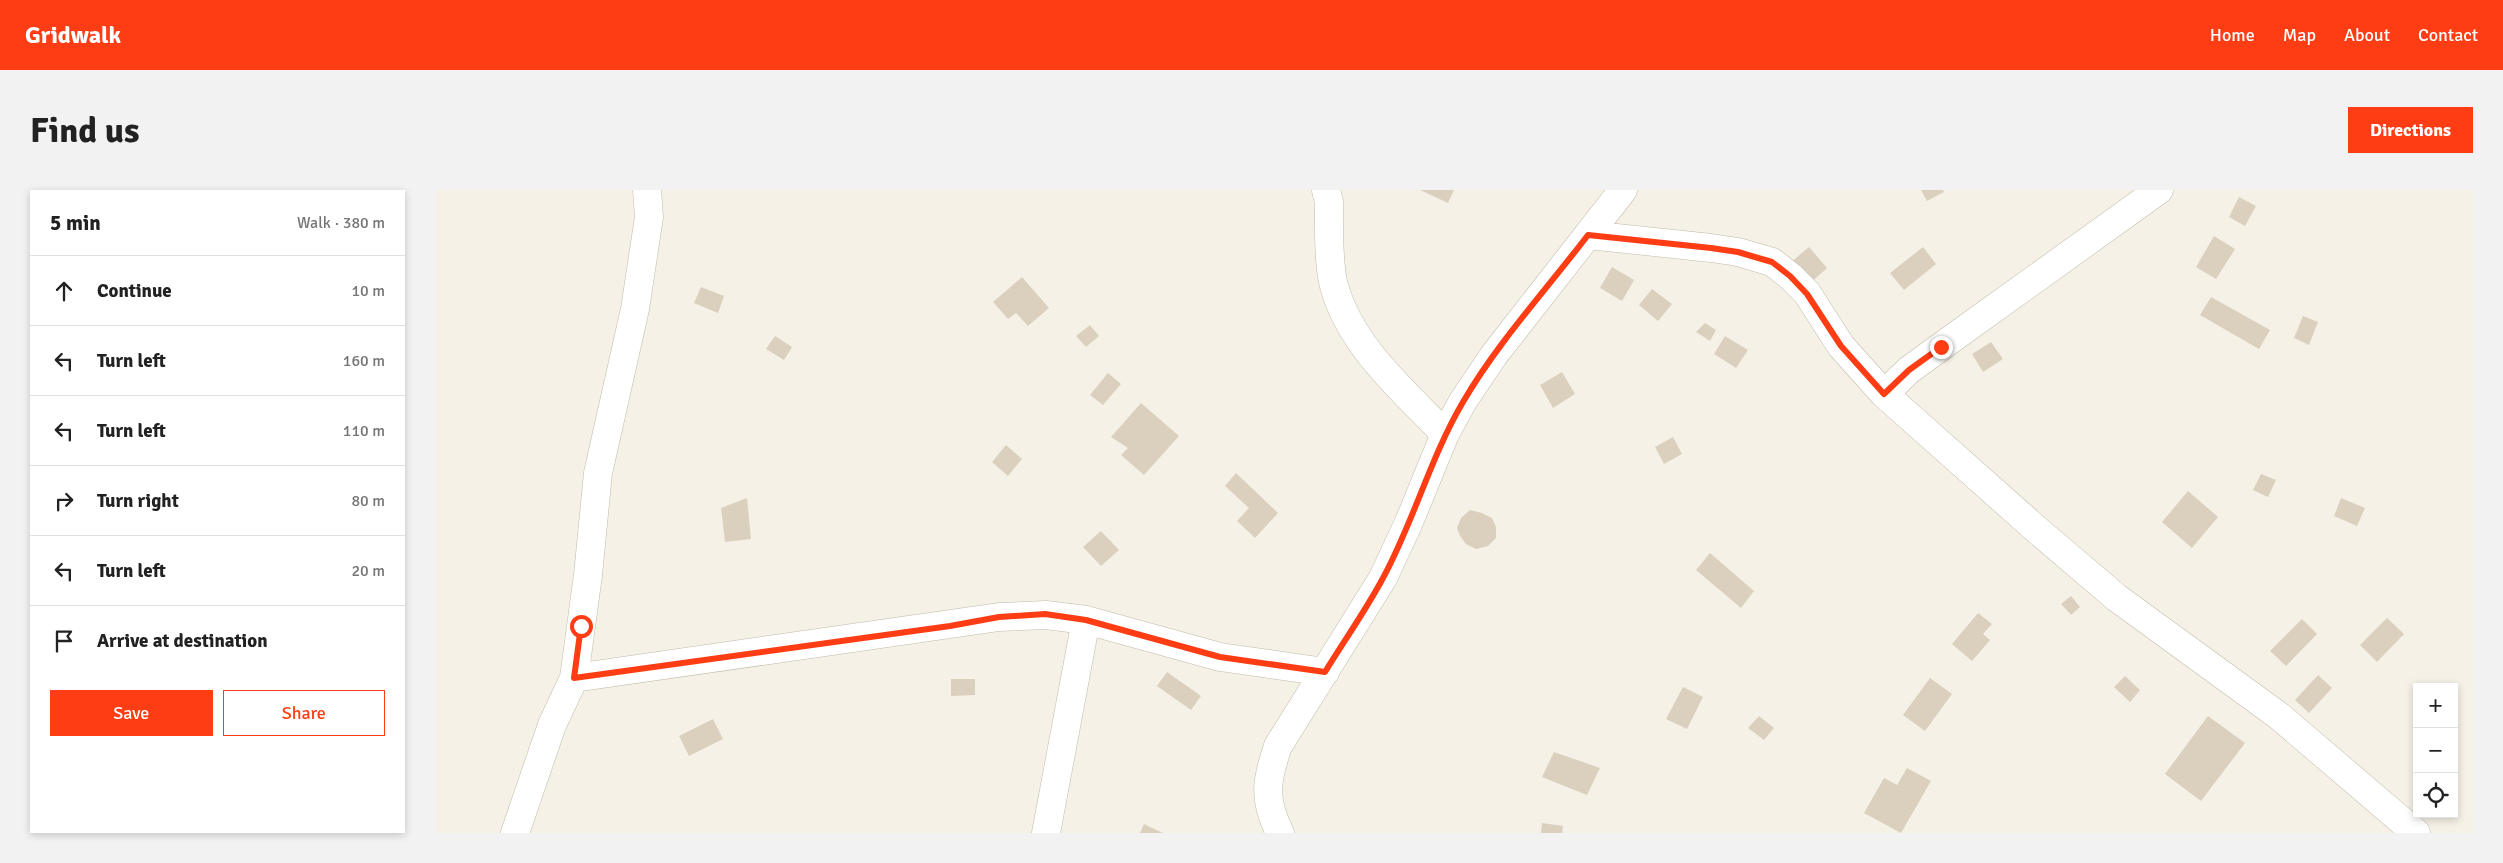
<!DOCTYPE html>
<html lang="en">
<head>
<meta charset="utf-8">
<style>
  body { margin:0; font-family:Signika,sans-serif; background:#f2f2f2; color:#222 }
  .controls { position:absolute; right:15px; bottom:15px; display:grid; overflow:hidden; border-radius:0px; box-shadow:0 2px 8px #0003 }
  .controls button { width:45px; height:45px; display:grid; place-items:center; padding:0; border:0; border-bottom:1px solid #e0e0e0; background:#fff; color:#222; font:25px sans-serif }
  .stop { position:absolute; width:15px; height:15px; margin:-11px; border:4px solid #ff3d14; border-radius:50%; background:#fff }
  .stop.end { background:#ff3d14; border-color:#fff; box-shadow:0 1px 5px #0008 }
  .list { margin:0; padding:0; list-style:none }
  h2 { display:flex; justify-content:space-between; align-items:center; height:65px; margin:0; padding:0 20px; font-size:21px }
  h2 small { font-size:16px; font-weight:400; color:#767676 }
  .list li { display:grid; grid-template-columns:32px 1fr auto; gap:15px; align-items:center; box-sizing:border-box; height:70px; padding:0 20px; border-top:1px solid #e0e0e0 }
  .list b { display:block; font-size:19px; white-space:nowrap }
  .list em { font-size:16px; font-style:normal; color:#767676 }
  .actions { display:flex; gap:10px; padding:15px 20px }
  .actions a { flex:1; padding:11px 0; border:1px solid #ff3d14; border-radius:0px; text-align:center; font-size:18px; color:#ff3d14 }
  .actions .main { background:#ff3d14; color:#fff }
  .icon { flex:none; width:28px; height:28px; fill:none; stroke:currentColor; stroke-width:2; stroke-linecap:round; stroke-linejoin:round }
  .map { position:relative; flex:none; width:2038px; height:643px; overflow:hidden; border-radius:0px }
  header { display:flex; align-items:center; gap:30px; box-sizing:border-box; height:70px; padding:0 25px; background:#ff3d14; color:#fff }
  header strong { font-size:24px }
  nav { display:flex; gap:28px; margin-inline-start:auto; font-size:18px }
  .intro { display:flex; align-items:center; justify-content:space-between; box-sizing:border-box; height:120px; padding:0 30px }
  h1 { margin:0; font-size:35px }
  .button { padding:12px 22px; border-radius:0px; background:#ff3d14; color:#fff; font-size:18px; font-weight:700 }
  main { display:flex; gap:30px; padding:0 30px }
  aside { flex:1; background:#fff; border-radius:0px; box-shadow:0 2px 8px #0003 }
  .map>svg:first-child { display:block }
  .building { fill:#dbd0be }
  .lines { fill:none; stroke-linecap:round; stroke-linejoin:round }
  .minor-casing { stroke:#c2baa8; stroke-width:29 }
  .minor { stroke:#fff; stroke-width:28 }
  .route { stroke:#ff3d14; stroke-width:6 }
</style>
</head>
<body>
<header>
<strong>Gridwalk</strong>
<nav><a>Home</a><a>Map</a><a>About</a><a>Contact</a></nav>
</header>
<div class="intro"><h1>Find us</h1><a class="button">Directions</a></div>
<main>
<aside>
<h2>5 min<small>Walk · 380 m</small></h2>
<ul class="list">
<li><svg class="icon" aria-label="ahead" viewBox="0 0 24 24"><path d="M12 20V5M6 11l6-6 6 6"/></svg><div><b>Continue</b></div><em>10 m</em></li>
<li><svg class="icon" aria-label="left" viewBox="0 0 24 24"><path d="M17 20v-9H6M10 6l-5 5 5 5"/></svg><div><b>Turn left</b></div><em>160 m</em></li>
<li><svg class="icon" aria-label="left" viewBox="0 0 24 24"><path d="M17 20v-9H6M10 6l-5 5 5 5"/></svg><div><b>Turn left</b></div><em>110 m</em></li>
<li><svg class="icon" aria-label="right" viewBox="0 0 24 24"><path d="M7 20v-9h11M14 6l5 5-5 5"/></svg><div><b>Turn right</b></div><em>80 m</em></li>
<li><svg class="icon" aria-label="left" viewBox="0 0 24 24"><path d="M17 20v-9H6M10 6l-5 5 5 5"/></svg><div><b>Turn left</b></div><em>20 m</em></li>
<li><svg class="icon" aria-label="arrive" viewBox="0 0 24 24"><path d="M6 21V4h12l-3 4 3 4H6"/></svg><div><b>Arrive at destination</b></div></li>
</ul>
<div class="actions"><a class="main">Save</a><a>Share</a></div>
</aside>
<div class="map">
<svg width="2038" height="643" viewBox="0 0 2038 643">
  <rect width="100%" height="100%" fill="#f5f1e7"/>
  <path class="building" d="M985,0H1019L1013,13Z
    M1486,0H1508L1509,2L1492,11Z
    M1804,7L1821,16L1810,36L1794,27Z
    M1779,46L1800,59L1781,89L1761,77Z
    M1374,57L1392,78L1373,95L1355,73Z
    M1488,57L1501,74L1469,100L1455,83Z
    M1177,77L1199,90L1187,111L1165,98Z
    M587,87L614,118L593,136L581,123L573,129L558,112Z
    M266,97L289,106L283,123L259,113Z
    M1217,99L1237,114L1223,131L1204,115Z
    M1776,107L1835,140L1824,159L1765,125Z
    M1868,126L1883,132L1874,155L1859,148Z
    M1270,133L1281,140L1275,151L1261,142Z
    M655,135L664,146L651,157L641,146Z
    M340,146L357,157L349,170L331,159Z
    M1290,146L1313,160L1301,178L1279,164Z
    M1556,152L1568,169L1548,182L1537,164Z
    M1127,182L1140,204L1118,218L1105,195Z
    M673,183L686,194L668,215L655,205Z
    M706,213L744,246L709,285L686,265L693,258L676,247Z
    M1238,247L1247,264L1229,274L1220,257Z
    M571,255L587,269L573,286L557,272Z
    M801,283L843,323L820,348L802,331L814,318L790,296Z
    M1826,284L1841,290L1833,307L1818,300Z
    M1753,301L1783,327L1757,358L1727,332Z
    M312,308L316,349L290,352L286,318Z
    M1906,308L1930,318L1922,336L1899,326Z
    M1035,320L1047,323L1057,328L1061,337V348L1053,356L1041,359L1031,354L1025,346L1022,338L1026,328Z
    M666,341L684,360L666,376L648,357Z
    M1275,363L1319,401L1306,418L1261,380Z
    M1636,406L1645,417L1636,425L1626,414Z
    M1543,423L1557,434L1548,444L1555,450L1537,471L1517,454Z
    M1952,428L1969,444L1942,472L1925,455Z
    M1867,429L1882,444L1851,476L1835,461Z
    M732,482L766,506L756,520L722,496Z
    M1883,485L1897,498L1874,523L1860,510Z
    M1690,486L1705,500L1695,512L1679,497Z
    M1495,488L1517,504L1490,541L1468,525Z
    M516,489H540V505L516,506Z
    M1248,497L1268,507L1252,539L1231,529Z
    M1324,526L1339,538L1329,550L1313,538Z
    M1773,526L1810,553L1766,611L1730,584Z
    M278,529L288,549L254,566L244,546Z
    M1119,562L1165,578L1152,605L1107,587Z
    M1472,578L1496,591L1466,643L1429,623L1449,588L1462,595Z
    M1107,633L1128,636L1127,643H1106Z
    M709,634L728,643H705Z"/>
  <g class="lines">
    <defs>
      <path id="minor" d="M891,0L894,12C894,35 893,74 899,96C916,157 968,200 1010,244
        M1153,45L1276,58L1303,62L1337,72L1355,86L1372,103L1406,156L1449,204L1474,180L1522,145L1724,0
        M1449,204L1601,339L1682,408L1844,526L1981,643
        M139,488L564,427L611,425L651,430L785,467L890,482
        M80,643L117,535L139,488L153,385L163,283L200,119L214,27L212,0
        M611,643L651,430
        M845,643C828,609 831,591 843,556L948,388L974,332L1010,244L1028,211L1059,165L1188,0"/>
    </defs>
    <use href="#minor" class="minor-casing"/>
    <use href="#minor" class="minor"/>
  </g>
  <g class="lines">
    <path class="route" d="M146,436L139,488L515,436L564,427L610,424L651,430L785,467L890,482C909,451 931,420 948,388C979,331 995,268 1028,212C1063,152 1111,100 1153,45L1276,58L1303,62L1337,72L1355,86L1372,104L1406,156L1449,204L1474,180L1506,157"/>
  </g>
</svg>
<div class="controls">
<button>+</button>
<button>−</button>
<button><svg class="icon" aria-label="locate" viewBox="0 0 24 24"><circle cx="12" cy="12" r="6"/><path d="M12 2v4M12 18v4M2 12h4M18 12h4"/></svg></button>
</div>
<div class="stop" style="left:146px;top:436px"></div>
<div class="stop end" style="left:1506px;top:157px"></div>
</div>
</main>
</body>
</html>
